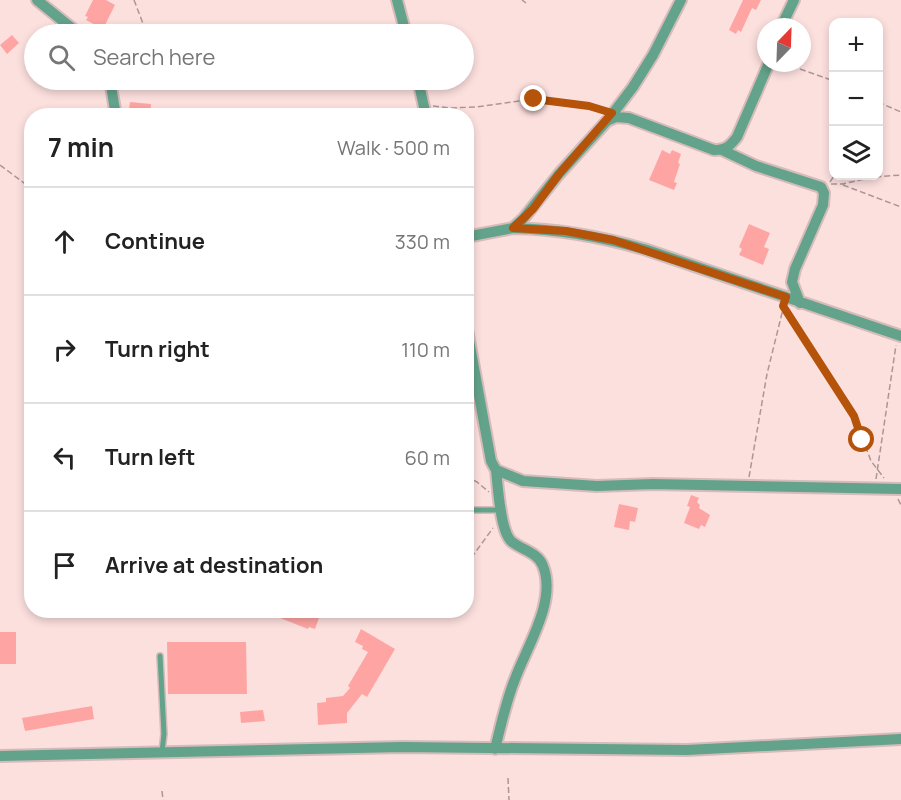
<!DOCTYPE html>
<html lang="en">
<head>
<meta charset="utf-8">
<style>
  body { margin:0; font-family:Manrope,sans-serif; background:#f2f2f2; color:#222 }
  .controls { position:absolute; right:18px; top:18px; display:grid; overflow:hidden; border-radius:12px; box-shadow:0 3px 9px #0003 }
  .controls button { width:54px; height:54px; display:grid; place-items:center; padding:0; border:0; border-bottom:2px solid #e0e0e0; background:#fff; color:#222; font:30px sans-serif }
  .compass { position:absolute; left:757px; top:18px; width:54px; height:54px; border-radius:50%; background:#fff; box-shadow:0 3px 9px #0003; rotate:23deg }
  .stop { position:absolute; width:18px; height:18px; margin:-14px; border:4px solid #b45309; border-radius:50%; background:#fff }
  .stop.end { background:#b45309; border-color:#fff; box-shadow:0 2px 6px #0008 }
  .list { margin:0; padding:0; list-style:none }
  h2 { display:flex; justify-content:space-between; align-items:center; height:78px; margin:0; padding:0 24px; font-size:26px }
  h2 small { font-size:20px; font-weight:400; color:#767676 }
  .list li { display:grid; grid-template-columns:39px 1fr auto; gap:18px; align-items:center; box-sizing:border-box; height:108px; padding:0 24px; border-top:2px solid #e0e0e0 }
  .list b { display:block; font-size:22px; white-space:nowrap }
  .list em { font-size:20px; font-style:normal; color:#767676 }
  .icon { flex:none; width:33px; height:33px; fill:none; stroke:currentColor; stroke-width:2; stroke-linecap:round; stroke-linejoin:round }
  .map { position:relative; flex:none; width:901px; height:800px; overflow:hidden }
  .search { position:absolute; background:#fff; box-shadow:0 3px 9px #0003; left:24px; top:24px; width:450px; height:66px; display:flex; align-items:center; gap:15px; box-sizing:border-box; padding:0 21px; border-radius:33px; color:#767676; font-size:22px }
  .panel { position:absolute; background:#fff; box-shadow:0 3px 9px #0003; left:24px; top:108px; width:450px; height:510px; border-radius:24px }
  .map>svg:first-child { display:block }
  .building { fill:#fea5a3 }
  .lines { fill:none; stroke-linecap:round; stroke-linejoin:round }
  .lane-casing { stroke:#d5bcba; stroke-width:8 }
  .street-casing { stroke:#d5bcba; stroke-width:14 }
  .path { stroke:#ac9695; stroke-width:1.5; stroke-dasharray:6 3; stroke-linecap:butt }
  .lane { stroke:#63a28b; stroke-width:5 }
  .street { stroke:#63a28b; stroke-width:10 }
  .route { stroke:#b45309; stroke-width:8 }
</style>
</head>
<body>
<div class="map">
<svg width="901" height="800" viewBox="0 0 901 800">
  <rect width="100%" height="100%" fill="#fce0de"/>
  <path class="building" d="M93,0H106L115,5L103,29L86,20L88,17L85,16Z
    M743,0H761L756,10L752,8L741,32L738,30L736,34L729,30Z
    M12,35L19,43L7,54L0,45Z
    M130,102L151,104L150,116H128Z
    M662,150L670,154L672,150L681,154L678,163L680,164L674,182L677,183L674,190L649,180Z
    M749,224L770,233L764,247L769,249L763,265L739,255L742,249L739,247Z
    M691,495L699,498L697,502L700,505L699,508L710,515L705,527L701,525L699,529L684,523L690,507L687,506Z
    M619,504L638,508L635,522L630,521L629,530L614,527Z
    M260,610H307L320,615L315,629L309,627L308,629Z
    M361,629L395,649L367,697L362,694L347,713V723L318,725L317,703L326,702V698L343,696L350,688L348,686L368,652L362,649L363,646L355,642Z
    M0,632H16V664H0Z
    M167,642H246L247,694H168Z
    M92,706L94,719L25,731L22,718Z
    M263,710L265,721L241,723L240,712Z"/>
  <g class="lines">
    <defs>
      <path id="lane" d="M466,510H501
        M160,656L164,734L162,752"/>
      <path id="street" d="M37,0L79,34
        M397,0L406,34
        M781,27L794,0
        M110,80L116,116
        M418,80L426,116
        M608,120L633,87L653,55L681,0
        M722,150L756,166L821,187L824,193L823,205L795,269L792,282L800,303
        M513,228C559,229 603,237 647,250L901,336
        M466,237L513,228L523,219L559,174L607,121L616,117L629,118L714,150C726,150 730,146 737,137L769,63
        M466,324L491,461L496,470L523,481L597,486L653,484L901,489
        M495,749C501,725 506,701 515,679C527,646 557,601 543,566C538,552 521,550 511,541C500,530 498,487 496,470
        M0,756L402,747L687,750L901,739"/>
    </defs>
    <use href="#lane" class="lane-casing"/>
    <use href="#street" class="street-casing"/>
    <path class="path" d="M134,0L147,34
      M522,0L526,3
      M783,63L834,81
      M878,102L901,112
      M433,106L449,108L476,107L533,99L589,106L603,111
      M0,165L32,189
      M830,182L834,176
      M831,184H842L874,177L901,175
      M843,185L901,207
      M784,307L854,416L871,461L884,478
      M466,476L477,482L489,492
      M749,477L767,374L784,305
      M876,479L896,345
      M898,499L901,505
      M466,565L493,528
      M508,778L509,800
      M162,791L163,800"/>
    <use href="#lane" class="lane"/>
    <use href="#street" class="street"/>
  </g>
  <g class="lines">
    <path class="route" d="M534,99L589,106L612,113L559,174L533,209L513,228L566,231L613,240L786,297L783,306L854,416L862,440"/>
  </g>
</svg>
<div class="controls">
<button>+</button>
<button>−</button>
<button><svg class="icon" aria-label="layers" viewBox="0 0 24 24"><path d="M12 4l9 5-9 5-9-5zM3 14l9 5 9-5"/></svg></button>
</div>
<svg class="compass" viewBox="-18 -18 36 36"><path d="M0-13l5 13h-10z" fill="#e53935"/><path d="M0 13l5-13h-10z" fill="#767676"/></svg>
<div class="stop" style="left:862px;top:440px"></div>
<div class="stop end" style="left:534px;top:99px"></div>
<div class="search"><svg class="icon" aria-label="search" viewBox="0 0 24 24"><circle cx="10" cy="10" r="6"/><path d="M15 15l6 6"/></svg>Search here</div>
<section class="panel">
<h2>7 min<small>Walk · 500 m</small></h2>
<ul class="list">
<li><svg class="icon" aria-label="ahead" viewBox="0 0 24 24"><path d="M12 20V5M6 11l6-6 6 6"/></svg><div><b>Continue</b></div><em>330 m</em></li>
<li><svg class="icon" aria-label="right" viewBox="0 0 24 24"><path d="M7 20v-9h11M14 6l5 5-5 5"/></svg><div><b>Turn right</b></div><em>110 m</em></li>
<li><svg class="icon" aria-label="left" viewBox="0 0 24 24"><path d="M17 20v-9H6M10 6l-5 5 5 5"/></svg><div><b>Turn left</b></div><em>60 m</em></li>
<li><svg class="icon" aria-label="arrive" viewBox="0 0 24 24"><path d="M6 21V4h12l-3 4 3 4H6"/></svg><div><b>Arrive at destination</b></div></li>
</ul>
</section>
</div>
</body>
</html>
